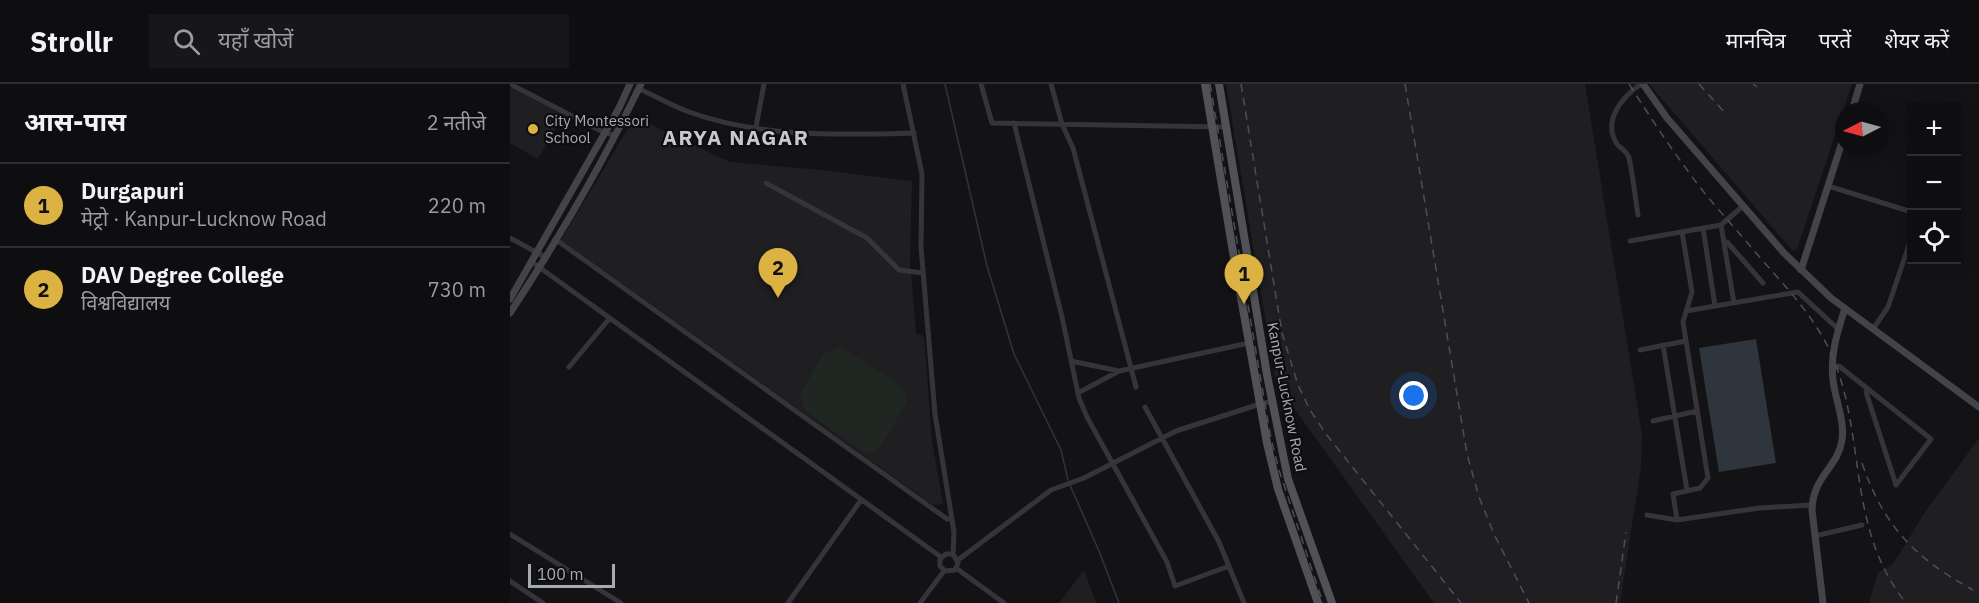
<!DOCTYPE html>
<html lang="hi">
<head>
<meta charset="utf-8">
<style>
  body { margin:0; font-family:"IBM Plex Sans","Noto Sans Devanagari",sans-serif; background:#171719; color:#f1f3f6 }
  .controls { position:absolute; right:18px; top:18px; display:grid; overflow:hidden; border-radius:0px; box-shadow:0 3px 15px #0003 }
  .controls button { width:54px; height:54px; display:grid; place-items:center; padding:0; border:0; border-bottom:2px solid #2e2e30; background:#0e0e10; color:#f1f3f6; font:30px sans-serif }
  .compass { position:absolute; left:1325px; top:18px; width:54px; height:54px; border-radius:50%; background:#0e0e10; box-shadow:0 3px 15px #0003; rotate:264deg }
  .scale { position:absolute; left:18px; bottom:15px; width:87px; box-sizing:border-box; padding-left:6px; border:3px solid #a6aab3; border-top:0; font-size:16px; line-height:21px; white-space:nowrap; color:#a6aab3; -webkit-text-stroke:4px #0e0e10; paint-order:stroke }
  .you { position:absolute; left:904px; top:312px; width:21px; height:21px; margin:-15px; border:4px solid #fff; border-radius:50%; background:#1a73e8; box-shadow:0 0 0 9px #1a73e833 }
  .badge { display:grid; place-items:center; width:39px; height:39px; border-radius:50%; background:#dcb243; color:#111; font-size:20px; font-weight:700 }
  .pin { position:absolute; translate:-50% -50px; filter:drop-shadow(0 2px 3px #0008) }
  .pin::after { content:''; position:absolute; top:32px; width:21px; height:18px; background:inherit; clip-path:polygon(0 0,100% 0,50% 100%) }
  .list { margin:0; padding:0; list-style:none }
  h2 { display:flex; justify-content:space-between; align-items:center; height:78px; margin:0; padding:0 24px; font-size:26px }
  h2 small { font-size:20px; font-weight:400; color:#9b9c9f }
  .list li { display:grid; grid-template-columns:39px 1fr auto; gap:18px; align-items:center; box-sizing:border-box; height:84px; padding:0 24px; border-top:2px solid #2e2e30 }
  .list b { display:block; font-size:22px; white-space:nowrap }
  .list p { margin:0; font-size:20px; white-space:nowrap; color:#9b9c9f }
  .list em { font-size:20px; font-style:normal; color:#9b9c9f }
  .icon { flex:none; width:33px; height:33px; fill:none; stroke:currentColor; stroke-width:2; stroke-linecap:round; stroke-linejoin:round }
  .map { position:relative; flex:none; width:1469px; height:519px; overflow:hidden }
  header { display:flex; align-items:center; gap:36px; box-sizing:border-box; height:84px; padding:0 30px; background:#0e0e10; border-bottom:2px solid #2e2e30 }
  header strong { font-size:28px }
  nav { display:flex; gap:33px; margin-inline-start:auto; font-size:21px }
  .search { width:420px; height:54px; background:#171719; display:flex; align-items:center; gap:15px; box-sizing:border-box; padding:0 21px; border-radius:0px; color:#9b9c9f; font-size:22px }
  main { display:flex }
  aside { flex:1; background:#0e0e10 }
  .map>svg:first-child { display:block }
  .built { fill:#1f1f21 }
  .green { fill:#202621 }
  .water { fill:#2e353c }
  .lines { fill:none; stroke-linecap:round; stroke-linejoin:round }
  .stream { stroke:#2e353c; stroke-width:1.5 }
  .street { stroke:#353539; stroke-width:5 }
  .secondary { stroke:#434449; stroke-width:7 }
  .primary { stroke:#515258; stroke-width:8 }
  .rail { stroke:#4e4f54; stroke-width:1.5; stroke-dasharray:8 6; stroke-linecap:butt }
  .poi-dot { fill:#dcb243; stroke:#0e0e10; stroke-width:2 }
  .labels { text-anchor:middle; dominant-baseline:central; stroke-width:4.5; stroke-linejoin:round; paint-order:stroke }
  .poi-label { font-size:15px; fill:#a6aab3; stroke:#0e0e10; text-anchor:start }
  .street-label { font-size:15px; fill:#a6aab3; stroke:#0e0e10 }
  .district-label { font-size:21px; font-weight:bold; letter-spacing:1.5px; fill:#c7c9d0; stroke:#0e0e10 }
</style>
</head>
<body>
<header>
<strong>Strollr</strong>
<div class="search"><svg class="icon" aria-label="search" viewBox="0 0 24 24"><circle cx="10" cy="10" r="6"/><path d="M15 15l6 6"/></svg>यहाँ खोजें</div>
<nav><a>मानचित्र</a><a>परतें</a><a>शेयर करें</a></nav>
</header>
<main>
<aside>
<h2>आस-पास<small>2 नतीजे</small></h2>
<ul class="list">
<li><span class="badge">1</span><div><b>Durgapuri</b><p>मेट्रो · Kanpur-Lucknow Road</p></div><em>220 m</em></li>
<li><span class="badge">2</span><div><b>DAV Degree College</b><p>विश्वविद्यालय</p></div><em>730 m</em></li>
</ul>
</aside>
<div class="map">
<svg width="1469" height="519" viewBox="0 0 1469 519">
  <rect width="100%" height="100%" fill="#131315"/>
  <path class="built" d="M716,0H1075L1132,351L1131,383L1110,519H924L766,299Z
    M1139,0H1342L1287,165L1283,167Z
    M7,3L54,31L28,75L0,59V4Z
    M125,33L220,78L311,86L402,97L400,178L406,249L414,252L422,357L433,420L423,421L51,156Z
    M1469,354V519H1359L1368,488L1383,480L1413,431Z
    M574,486L586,519H549Z"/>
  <path class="green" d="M331,263L390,302L395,310L397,318L371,362L363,367L354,368L301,331L292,321V307L313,270Z"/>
  <path class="water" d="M1246,255L1266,379L1209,388L1189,264Z"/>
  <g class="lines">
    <path class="stream" d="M435,0L477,182L504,270L551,366L558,396
      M560,401L589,467L609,519"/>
    <path class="street" d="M0,0L95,49L105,51
      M393,0L412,90L411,163L425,330L444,448L443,470L448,479L445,486L435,487L430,482V475L436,470H443
      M471,0L482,39L715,43
      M541,0L552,40L563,64L626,303
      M129,5C146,12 162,22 179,28C252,54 329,51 404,49
      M504,39L552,233L569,314L577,333L657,478L665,502L719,482
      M246,43L254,0
      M256,99L357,154L389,186L413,189
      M1318,102L1402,128
      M1128,131C1125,112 1123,92 1119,74C1117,67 1111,65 1107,60C1092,37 1112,13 1131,0
      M1211,141L1224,219
      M1193,144L1205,222
      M0,154L35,173
      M45,155L437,435L442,434
      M1120,157L1211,141L1233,122
      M1214,159L1217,158L1253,199
      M22,178L431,473
      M1176,227L1288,208L1328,245
      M1363,245L1378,223L1402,152
      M1153,261L1177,406
      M1130,266L1176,257
      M561,277L609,287
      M59,283L99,235
      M1322,284L1329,282L1421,355L1386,401
      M1357,304L1356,308L1386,401
      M568,309L609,287L739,259
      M635,323L709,458L734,519
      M1143,337L1187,327
      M1137,431L1167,436L1249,424L1302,421
      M1167,436L1163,410L1190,404L1198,394L1173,238L1182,208L1172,148
      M0,450L111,519
      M1305,452L1352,441
      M448,476L541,406L574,394L666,347L750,320L764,317
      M446,484L494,519
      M0,497L33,519
      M278,519L351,416
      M410,519L434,487"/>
    <path class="secondary" d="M1133,0L1157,34L1274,169L1321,214L1469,323
      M1342,27L1350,0
      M1291,186L1334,52
      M0,215L109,24L120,0
      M0,229C48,156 93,79 131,0
      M1313,519L1302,426C1303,391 1328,384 1332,356C1335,337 1325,315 1323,296C1320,271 1327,249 1335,224"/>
    <path class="primary" d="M695,0L725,180L757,359L768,405L808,519
      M709,0L757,291L778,395L822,519"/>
    <path class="rail" d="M700,0L761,355L769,386L813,519
      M731,0L772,249L788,301L800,326L816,350L951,519
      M895,0L957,370L969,413L984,450L1019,519
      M1119,0C1137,28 1155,56 1175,83C1193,109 1215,133 1236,157C1263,190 1297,222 1317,261C1359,345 1333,440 1396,519
      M1189,0L1216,30
      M1243,0L1247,3
      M1352,379C1374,443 1405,474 1463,506
      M1106,519L1116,448"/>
  </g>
  <circle class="poi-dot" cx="23" cy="45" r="6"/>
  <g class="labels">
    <g class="poi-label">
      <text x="35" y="36">City Montessori<tspan x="35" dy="17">School</tspan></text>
    </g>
    <g class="street-label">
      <text transform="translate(777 313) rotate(79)">Kanpur-Lucknow Road</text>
    </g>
    <g class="district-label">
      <text x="226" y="53">ARYA NAGAR</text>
    </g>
  </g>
</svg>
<div class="controls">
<button>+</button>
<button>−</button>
<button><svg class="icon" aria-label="locate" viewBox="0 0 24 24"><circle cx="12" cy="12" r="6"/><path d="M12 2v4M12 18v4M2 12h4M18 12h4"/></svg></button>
</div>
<svg class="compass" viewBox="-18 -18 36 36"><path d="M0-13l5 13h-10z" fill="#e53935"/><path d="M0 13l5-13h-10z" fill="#9b9c9f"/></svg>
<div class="scale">100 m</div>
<div class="you"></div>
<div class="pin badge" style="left:734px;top:220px">1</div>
<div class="pin badge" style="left:268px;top:214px">2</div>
</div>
</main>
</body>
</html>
